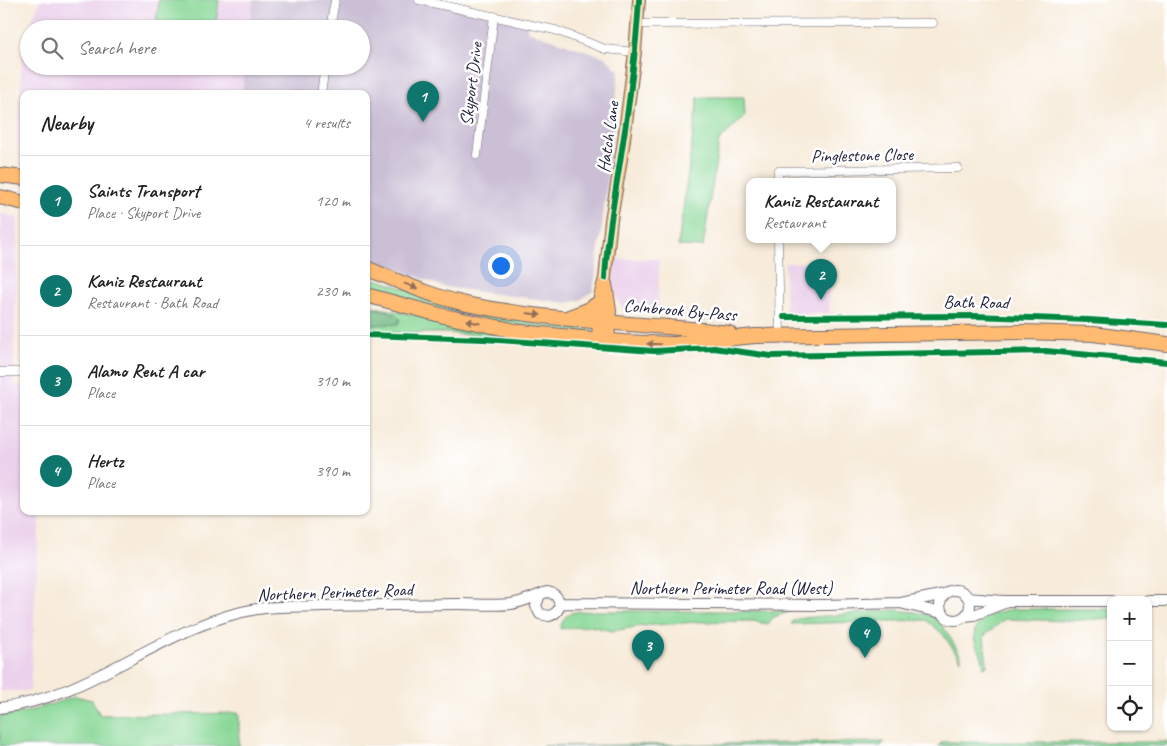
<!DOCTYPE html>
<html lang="en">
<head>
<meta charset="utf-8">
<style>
  body { margin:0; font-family:Caveat,sans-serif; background:#f2f2f2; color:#222 }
  .controls { position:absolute; right:15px; bottom:15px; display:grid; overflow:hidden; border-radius:10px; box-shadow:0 1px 4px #0004 }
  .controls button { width:45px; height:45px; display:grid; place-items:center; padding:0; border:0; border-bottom:1px solid #e0e0e0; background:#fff; color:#222; font:25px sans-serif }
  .you { position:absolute; left:500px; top:265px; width:18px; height:18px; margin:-12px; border:4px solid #fff; border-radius:50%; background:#1a73e8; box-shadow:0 0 0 8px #1a73e833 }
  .badge { display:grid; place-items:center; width:32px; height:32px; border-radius:50%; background:#0f766e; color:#fff; font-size:16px; font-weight:700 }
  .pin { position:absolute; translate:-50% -41px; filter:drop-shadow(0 1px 2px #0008) }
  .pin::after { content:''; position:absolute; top:26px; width:18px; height:15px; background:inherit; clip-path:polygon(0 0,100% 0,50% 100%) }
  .popup { position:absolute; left:746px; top:178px; width:150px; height:65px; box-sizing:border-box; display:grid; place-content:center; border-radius:10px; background:#fff; filter:drop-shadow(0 1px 4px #0005); font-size:16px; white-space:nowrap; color:#767676 }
  .popup b { font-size:19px; color:#222 }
  .popup::after { content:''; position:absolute; left:50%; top:100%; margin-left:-10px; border:10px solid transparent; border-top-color:#fff }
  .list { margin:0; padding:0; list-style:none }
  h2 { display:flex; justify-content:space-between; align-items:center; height:65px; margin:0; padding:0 20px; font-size:21px }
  h2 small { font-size:16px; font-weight:400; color:#767676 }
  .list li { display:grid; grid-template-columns:32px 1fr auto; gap:15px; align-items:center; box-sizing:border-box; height:90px; padding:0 20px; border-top:1px solid #e0e0e0 }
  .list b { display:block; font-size:19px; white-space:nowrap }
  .list p { margin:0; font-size:16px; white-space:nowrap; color:#767676 }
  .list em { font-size:16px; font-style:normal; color:#767676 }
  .icon { flex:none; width:28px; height:28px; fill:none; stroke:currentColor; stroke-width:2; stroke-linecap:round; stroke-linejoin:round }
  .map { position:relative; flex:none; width:1167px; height:746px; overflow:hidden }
  .search { position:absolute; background:#fff; box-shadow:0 1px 4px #0004; left:20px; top:20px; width:350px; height:55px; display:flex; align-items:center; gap:12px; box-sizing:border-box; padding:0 18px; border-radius:28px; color:#767676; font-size:19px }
  .panel { position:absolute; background:#fff; box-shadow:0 1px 4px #0004; left:20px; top:90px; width:350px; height:425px; border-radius:10px }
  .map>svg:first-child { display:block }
  .built { fill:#ebd1eb }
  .industrial { fill:#cbbfd5 }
  .green { fill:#89d897; stroke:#567d69 }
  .forest { fill:#6eb880; stroke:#486d5e }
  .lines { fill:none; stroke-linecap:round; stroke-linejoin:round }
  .minor-casing { stroke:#6d6872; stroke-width:9 }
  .tertiary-casing { stroke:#6d6872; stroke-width:12 }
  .primary-casing { stroke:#6d6872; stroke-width:14 }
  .trunk-casing { stroke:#6d6872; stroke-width:16 }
  .minor { stroke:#fff; stroke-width:8 }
  .tertiary { stroke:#fff; stroke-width:10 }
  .primary { stroke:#ffbb71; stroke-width:12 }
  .trunk { stroke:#ffbb71; stroke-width:14 }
  .cycleway-casing { stroke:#fff; stroke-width:9 }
  .cycleway { stroke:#00873e; stroke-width:6 }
  .oneway { fill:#906e56 }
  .labels { text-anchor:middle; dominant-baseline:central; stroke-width:5; stroke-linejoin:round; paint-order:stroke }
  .street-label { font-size:18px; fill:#22223b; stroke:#fff }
</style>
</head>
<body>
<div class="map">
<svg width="1167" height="746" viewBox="0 0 1167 746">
  <rect width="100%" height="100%" fill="#fff"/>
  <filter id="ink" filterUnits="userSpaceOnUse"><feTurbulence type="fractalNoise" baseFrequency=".02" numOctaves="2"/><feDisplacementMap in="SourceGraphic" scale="10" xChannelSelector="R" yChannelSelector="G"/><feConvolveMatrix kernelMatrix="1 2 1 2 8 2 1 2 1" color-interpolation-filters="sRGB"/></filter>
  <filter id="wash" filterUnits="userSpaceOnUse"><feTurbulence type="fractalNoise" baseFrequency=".0096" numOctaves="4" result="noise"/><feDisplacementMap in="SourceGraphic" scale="20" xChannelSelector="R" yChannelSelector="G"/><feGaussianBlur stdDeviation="1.12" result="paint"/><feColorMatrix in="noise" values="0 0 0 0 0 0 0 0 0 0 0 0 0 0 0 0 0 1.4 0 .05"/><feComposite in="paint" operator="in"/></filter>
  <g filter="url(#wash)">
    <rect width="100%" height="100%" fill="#f7ebd9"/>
    <path class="built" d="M40,0H253L250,29H29V66H245L242,94H24V169H21L18,138L22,59L25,37Z
      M0,213L18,218L13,384L24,385V511H40L30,691H0Z
      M613,259H659L658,312L623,310L613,290L612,280Z
      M827,262L830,313L786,315L785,263Z"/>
    <path class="industrial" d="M253,0H439L529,18L527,31L605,57L619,71L602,225L593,291L580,300L567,303L444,287L366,257V94H242L245,66H361V29H250Z"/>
    <path class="green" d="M159,0H219L215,29H181L156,25Z
      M703,97H744L745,116L719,141L703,247L678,246L698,98Z
      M375,279L486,314L541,325L595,330L592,333L543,329L489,320L366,290V287L369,288Z
      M366,305L506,334L526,338L445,333H366V325L398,324L400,319L395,314Z
      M1012,609H1111V618L1067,621L1005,619L984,636L987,666L984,667C983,662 982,657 980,652C979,649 977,648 976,645C967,621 994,612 1012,609Z
      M893,610C939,613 938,617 961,656V660L942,633L926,620L791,624L794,620L802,618Z
      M596,611H792L774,617L767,624L753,621L697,622L642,626L612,631L590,626L560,629C565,608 577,612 596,611Z
      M75,696L92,700L100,715L239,713V746H0V716C26,714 50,705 75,696Z
      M884,742L881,746H542Z
      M942,742H1167V746H939Z"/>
    <path class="forest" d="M366,307L388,311L395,314L400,319L398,324L366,325Z"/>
  </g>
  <g filter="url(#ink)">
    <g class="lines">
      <defs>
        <path id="minor" d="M419,0L555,30L605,49L635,52
          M638,24L933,23
          M330,29L335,0
          M321,94L325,66
          M477,155L494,16
          M778,181V171L958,168
          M778,239L780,336
          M0,372H24"/>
        <path id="tertiary" d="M940 605a15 15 0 1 1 30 0a15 15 0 1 1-30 0Z
          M968,598L1003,601H1111
          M1148,601H1167
          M560,603L824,605L901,603L945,594
          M904,604L942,613
          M965,616L974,615L1004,603
          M0,708C94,697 164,624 257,609C278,606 300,607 321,606C367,605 412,605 458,604C475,604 494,606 511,604C524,602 535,596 547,592C562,594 564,612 549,616L540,614L536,606L539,597"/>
        <path id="primary" d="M606,284L610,311L608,341
          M598,340L600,297L605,278L611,220L623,147L635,52L639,0"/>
        <path id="trunk" d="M0,175L24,178
          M0,197L24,203
          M366,268C400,282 435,298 471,305C556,322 643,323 729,333
          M366,295L444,316L521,332L623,342L674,344L755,336L1022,332L1093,334L1167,344
          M569,317L588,310L600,302"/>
      </defs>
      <use href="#minor" class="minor-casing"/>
      <use href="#tertiary" class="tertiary-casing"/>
      <use href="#primary" class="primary-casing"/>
      <use href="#trunk" class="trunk-casing"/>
      <use href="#minor" class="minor"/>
      <use href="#tertiary" class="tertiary"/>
      <use href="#primary" class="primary"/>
      <use href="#trunk" class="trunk"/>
      <defs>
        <path id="cycleway" d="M605,278C607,234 616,191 622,149C630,99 636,50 639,0
          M784,317L974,316L1089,320L1167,325
          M366,335L484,339L654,351L714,348L771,356L1046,351L1167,362"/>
      </defs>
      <use href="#cycleway" class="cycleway-casing"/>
      <use href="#cycleway" class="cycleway"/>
    </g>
    <defs><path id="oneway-solid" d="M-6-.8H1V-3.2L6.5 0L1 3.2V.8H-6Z" transform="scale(1.25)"/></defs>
    <g class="oneway">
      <use href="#oneway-solid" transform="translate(411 286) rotate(20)"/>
      <use href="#oneway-solid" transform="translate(534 314) rotate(8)"/>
      <use href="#oneway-solid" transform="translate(473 322) rotate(-168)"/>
      <use href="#oneway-solid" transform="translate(654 344) rotate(-178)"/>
    </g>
  </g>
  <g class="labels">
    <g class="street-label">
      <text transform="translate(471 84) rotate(-83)">Skyport Drive</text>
      <text transform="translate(608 137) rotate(-82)">Hatch Lane</text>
      <text transform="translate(862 155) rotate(-1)">Pinglestone Close</text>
      <text transform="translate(976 302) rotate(1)">Bath Road</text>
      <text transform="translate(680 310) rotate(5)">Colnbrook By-Pass</text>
      <text x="731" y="588">Northern Perimeter Road (West)</text>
      <text transform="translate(335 592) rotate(-2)">Northern Perimeter Road</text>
    </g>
  </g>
</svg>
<div class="controls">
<button>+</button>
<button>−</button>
<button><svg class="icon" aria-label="locate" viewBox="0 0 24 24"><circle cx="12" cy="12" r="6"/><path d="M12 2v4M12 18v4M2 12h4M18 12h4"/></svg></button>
</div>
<div class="you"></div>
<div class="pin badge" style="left:423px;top:122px">1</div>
<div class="pin badge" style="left:821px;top:300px">2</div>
<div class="popup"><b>Kaniz Restaurant</b>Restaurant</div>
<div class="pin badge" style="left:648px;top:671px">3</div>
<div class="pin badge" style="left:865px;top:658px">4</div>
<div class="search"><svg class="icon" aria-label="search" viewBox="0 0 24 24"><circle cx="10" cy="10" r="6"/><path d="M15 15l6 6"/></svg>Search here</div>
<section class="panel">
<h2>Nearby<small>4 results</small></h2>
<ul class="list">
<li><span class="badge">1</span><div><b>Saints Transport</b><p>Place · Skyport Drive</p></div><em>120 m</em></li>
<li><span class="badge">2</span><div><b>Kaniz Restaurant</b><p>Restaurant · Bath Road</p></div><em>230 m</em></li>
<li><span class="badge">3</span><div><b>Alamo Rent A car</b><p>Place</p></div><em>310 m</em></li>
<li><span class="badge">4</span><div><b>Hertz</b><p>Place</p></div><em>390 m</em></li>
</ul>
</section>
</div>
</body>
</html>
